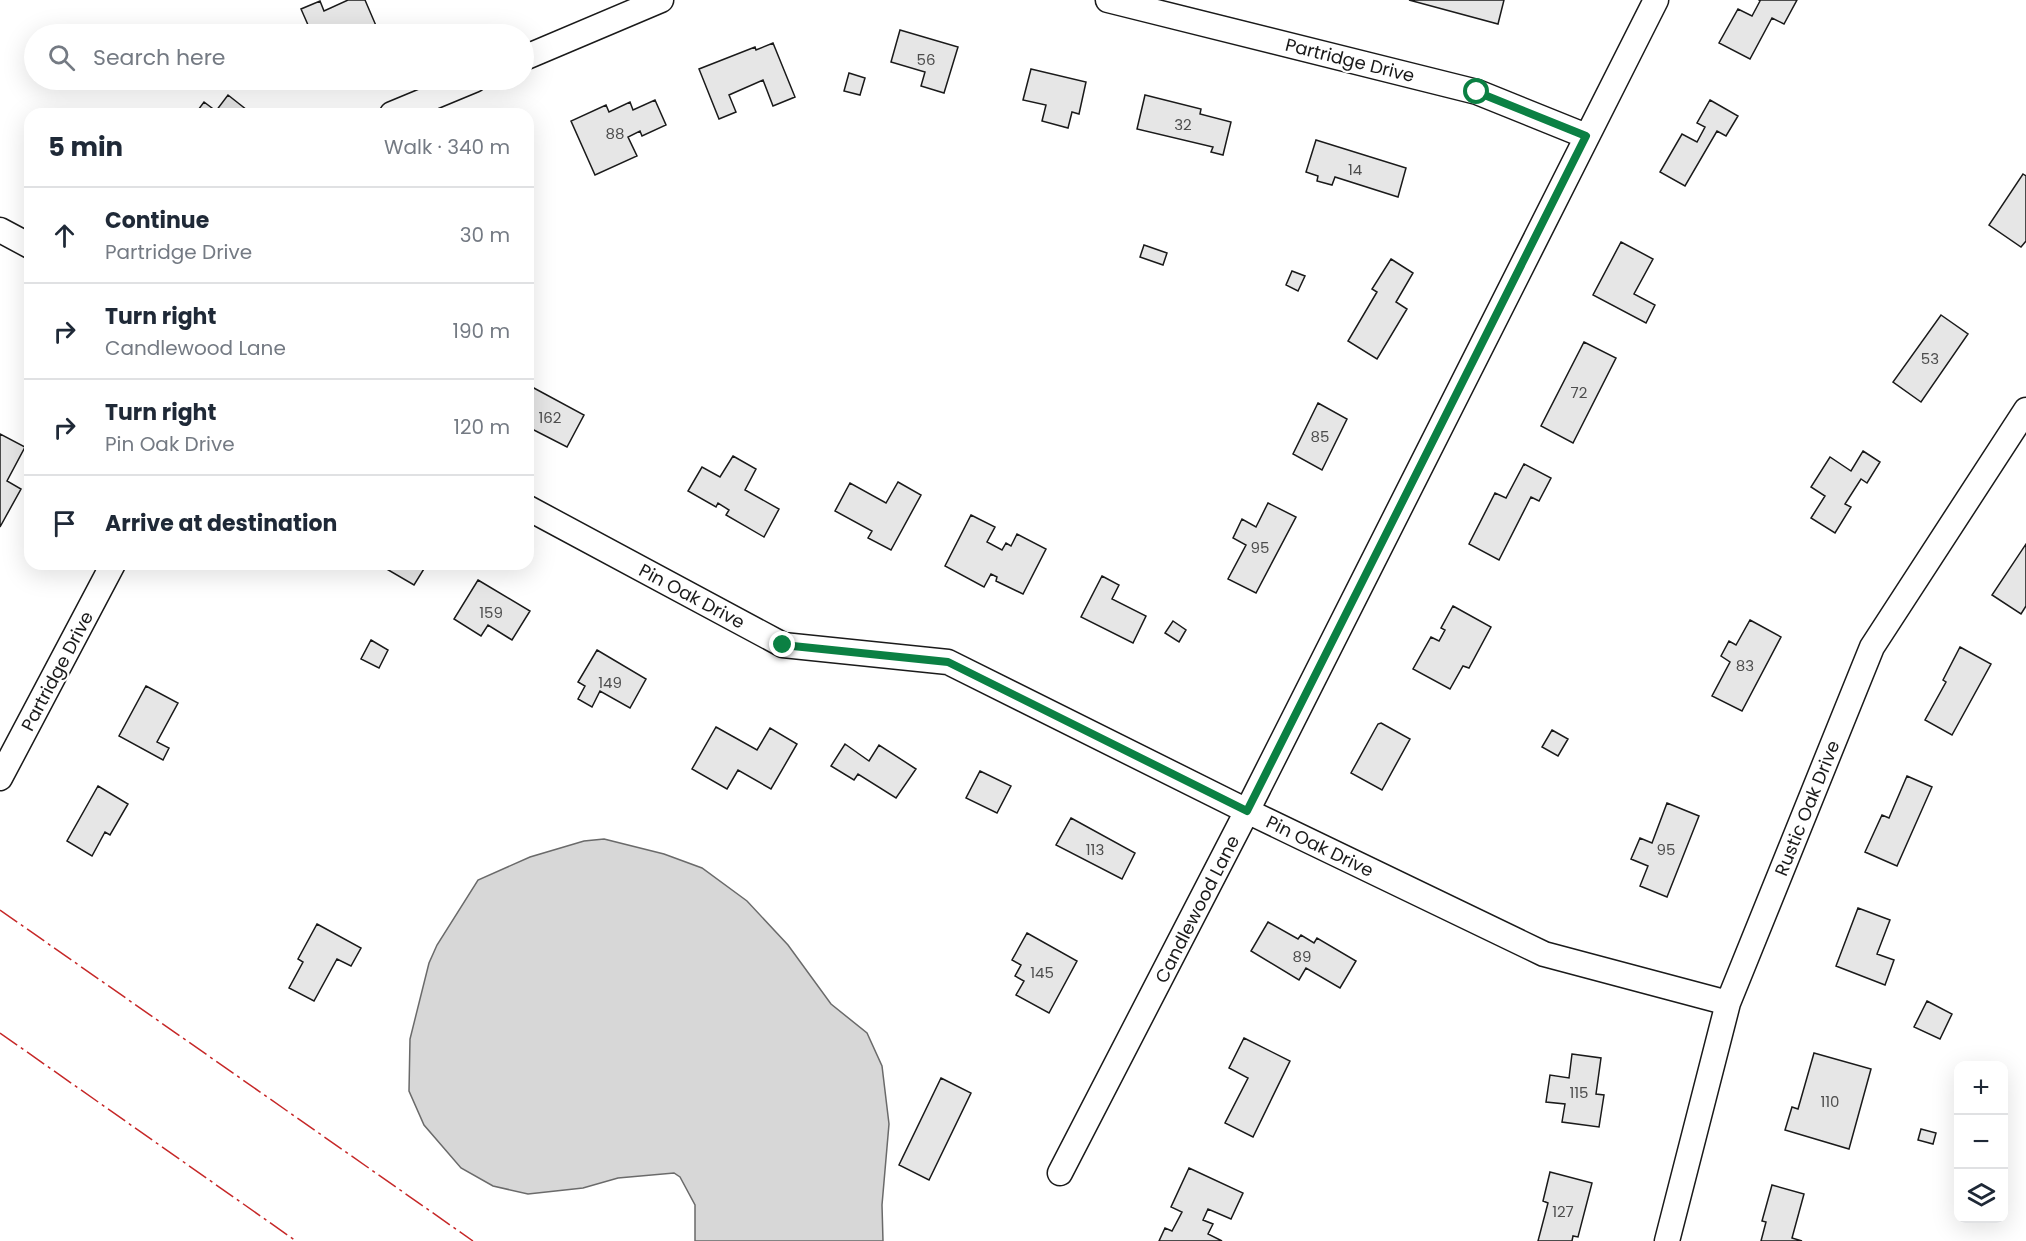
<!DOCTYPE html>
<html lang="en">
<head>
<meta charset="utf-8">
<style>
  body { margin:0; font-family:Poppins,sans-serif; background:#f2f2f3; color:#1f2937 }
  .controls { position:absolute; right:18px; bottom:18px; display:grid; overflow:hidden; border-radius:12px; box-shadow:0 6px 24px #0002 }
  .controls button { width:54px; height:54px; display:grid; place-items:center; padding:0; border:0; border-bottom:2px solid #e0e1e3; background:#fff; color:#1f2937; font:30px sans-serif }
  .stop { position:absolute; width:18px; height:18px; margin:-14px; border:4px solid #0b8043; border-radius:50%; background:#fff }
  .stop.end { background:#0b8043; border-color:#fff; box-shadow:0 2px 6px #0008 }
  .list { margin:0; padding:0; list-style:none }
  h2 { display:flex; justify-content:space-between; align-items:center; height:78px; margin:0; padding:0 24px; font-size:26px }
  h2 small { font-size:20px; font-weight:400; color:#747a83 }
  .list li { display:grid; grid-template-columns:39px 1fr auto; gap:18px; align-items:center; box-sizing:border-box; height:96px; padding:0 24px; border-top:2px solid #e0e1e3 }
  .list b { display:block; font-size:22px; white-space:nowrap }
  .list p { margin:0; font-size:20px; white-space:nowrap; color:#747a83 }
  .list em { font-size:20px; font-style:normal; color:#747a83 }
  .icon { flex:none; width:33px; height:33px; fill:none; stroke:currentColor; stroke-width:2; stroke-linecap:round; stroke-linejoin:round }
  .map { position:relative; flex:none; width:2026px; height:1241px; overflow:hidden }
  .search { position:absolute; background:#fff; box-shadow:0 6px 24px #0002; left:24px; top:24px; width:510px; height:66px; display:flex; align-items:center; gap:15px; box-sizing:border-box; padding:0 21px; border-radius:33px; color:#747a83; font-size:22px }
  .panel { position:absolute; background:#fff; box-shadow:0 6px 24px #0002; left:24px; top:108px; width:510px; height:462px; border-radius:18px }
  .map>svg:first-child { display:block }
  .water { fill:#d7d7d7; stroke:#6a6a6a; stroke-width:1.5 }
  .building { fill:#e6e6e6; stroke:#1a1a1a; stroke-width:1.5 }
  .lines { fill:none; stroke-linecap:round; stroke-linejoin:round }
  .minor-casing { stroke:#1a1a1a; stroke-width:27 }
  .minor { stroke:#fff; stroke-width:24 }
  .power { stroke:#c62828; stroke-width:1.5; stroke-dasharray:21 4.5 3 4.5; stroke-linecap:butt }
  .route { stroke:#0b8043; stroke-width:8 }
  .labels { text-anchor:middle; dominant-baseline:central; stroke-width:4.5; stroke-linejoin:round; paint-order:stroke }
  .number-label { font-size:15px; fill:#4d4d4d }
  .street-label { font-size:18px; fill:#1a1a1a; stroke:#fff }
</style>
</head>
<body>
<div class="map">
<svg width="2026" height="1241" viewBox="0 0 2026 1241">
  <rect width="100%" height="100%" fill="#fff"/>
  <path class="water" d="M604,839L664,854L702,868L747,901L788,945L831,1004L867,1033L882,1066L889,1124L882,1205L883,1241H695V1205L680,1177L674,1173L618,1178L583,1188L528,1194L493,1186L461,1168L424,1125L409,1091L410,1039L429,963L437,945L478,880L530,857L584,841Z"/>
  <path class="building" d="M348,0H365L377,28L362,34H312L301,9L320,1L324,11Z
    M1409,0H1504L1498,24Z
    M1759,0H1797L1784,24L1772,18L1750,59L1719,43L1738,9L1752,16L1760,1Z
    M900,30L958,47L944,93L921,86L925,72L891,62Z
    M773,43L795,97L773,106L763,80L729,95L736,112L719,119L699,69L755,47L756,50Z
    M1031,69L1086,82L1079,114L1072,112L1068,128L1042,121L1046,105L1023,100Z
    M849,73L865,78L860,95L844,91Z
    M228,95L252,114H203L198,110L204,102L216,111Z
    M1145,95L1201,109L1200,114L1231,122L1223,155L1211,152L1213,147L1137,129Z
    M655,100L666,125L642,136L640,131L628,137L637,156L595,175L571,121L606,105L609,112L630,102L633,110Z
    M1710,100L1738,116L1726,136L1717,131L1685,186L1660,172L1682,134L1697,142L1705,127L1697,123Z
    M1316,140L1406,168L1398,197L1335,177L1332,185L1317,181L1318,176L1306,172Z
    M2023,174L2026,176V241L2021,247L1989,225Z
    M1621,242L1653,259L1634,294L1655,305L1646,323L1593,295Z
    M1144,245L1167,253L1163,265L1140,257Z
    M1391,259L1413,273L1396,302L1407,309L1377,359L1348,341L1377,292L1372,289Z
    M1292,271L1305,276L1298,291L1286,285Z
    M1941,315L1968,334L1921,402L1893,382Z
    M1584,342L1616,358L1573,443L1541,426Z
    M532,387L584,415L567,447L528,427V394Z
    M1318,403L1347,419L1322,470L1293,454Z
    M0,434L25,447L7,481L21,489L0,527Z
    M1863,451L1880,462L1867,483L1861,479L1845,504L1851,507L1835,533L1811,518L1825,496L1811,487L1830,457L1851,471Z
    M733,456L756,469L745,490L779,509L764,537L726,515L729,510L718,503L716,507L688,491L702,467L720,477Z
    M1524,464L1551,478L1539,501L1531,497L1499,560L1469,544L1495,493L1506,498Z
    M898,482L921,495L891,550L868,538L872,531L835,511L850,483L886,503Z
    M1268,503L1296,517L1256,593L1228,579L1246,545L1233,538L1242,519L1256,527Z
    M971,515L995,527L987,542L1002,550L1006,543L1011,546L1017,534L1046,549L1023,594L996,581L997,577L991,574L984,587L945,566Z
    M2026,544V606L2021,614L1992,595Z
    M378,564H427L414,585Z
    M1102,576L1119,585L1112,599L1146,616L1133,643L1081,617Z
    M478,580L530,611L512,640L488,625L481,636L454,619Z
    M1453,606L1491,627L1469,668L1463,666L1450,689L1413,669L1431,637L1439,641L1445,630L1441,628Z
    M1750,620L1781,637L1742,711L1712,696L1730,662L1721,656L1729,641L1736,645Z
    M1173,621L1186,630L1179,642L1165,633Z
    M371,640L388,650L379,668L361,659Z
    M1960,647L1991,664L1952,735L1925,720L1946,682L1943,680Z
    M597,650L646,679L630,708L600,691L592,707L578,699L585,686L578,682Z
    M146,686L178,703L157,742L169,748L163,760L119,736Z
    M1381,723L1410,739L1382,790L1351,773L1378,724Z
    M716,727L757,750L770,728L797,744L771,789L738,770L727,789L692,769Z
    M1552,730L1568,739L1558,756L1542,747Z
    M845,744L869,761L879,745L916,769L896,798L858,774L854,780L831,766Z
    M980,771L1011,786L997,813L966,798Z
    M1907,776L1932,787L1897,866L1865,852L1882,815L1889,818Z
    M98,786L128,804L110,835L105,832L92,856L67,841Z
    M1667,803L1699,816L1667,897L1640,886L1648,866L1631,859L1640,838L1652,843Z
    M1071,818L1135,853L1122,879L1056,845Z
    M1858,908L1890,920L1877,954L1894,960L1885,985L1836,966Z
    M1268,922L1298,939L1301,935L1314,943L1317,938L1356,961L1340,988L1306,968L1299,980L1251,951Z
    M317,924L361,948L351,966L337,959L314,1001L289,988L303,962L298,959Z
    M1027,933L1077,961L1049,1013L1016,995L1024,981L1015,976L1021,965L1012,960Z
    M1927,1001L1952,1014L1940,1039L1914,1027Z
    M1244,1038L1290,1061L1253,1137L1225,1123L1248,1078L1229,1068Z
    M1814,1053L1871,1069L1849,1149L1785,1130L1792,1107L1798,1109Z
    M1572,1054L1601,1058L1596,1094L1604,1095L1599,1127L1562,1122L1565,1104L1546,1102L1550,1075L1569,1078Z
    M941,1078L971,1093L929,1180L899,1165Z
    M1921,1129L1936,1133L1933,1144L1918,1140Z
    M1189,1168L1243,1193L1231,1219L1208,1209L1203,1220L1213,1224L1208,1234L1222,1241H1159L1165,1228L1172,1231L1182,1212L1171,1207Z
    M1550,1172L1592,1183L1578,1237L1573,1236L1572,1241H1538L1548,1203L1543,1201Z
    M1772,1185L1804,1194L1792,1238L1802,1241H1761L1766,1222L1762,1221Z"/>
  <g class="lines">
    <defs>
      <path id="minor" d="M1108,0L1477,92L1586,136
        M524,58L661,0
        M392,114L474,80
        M0,230L30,246
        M528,508L783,645L948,662L1247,811L1544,954L1728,1003
        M0,778L113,564
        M1060,1173L1247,811L1656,0
        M1667,1241L1728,1003L1872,647L2026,410"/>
    </defs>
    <use href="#minor" class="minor-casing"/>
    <use href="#minor" class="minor"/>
    <path class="power" d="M0,910L473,1241
      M0,1033L296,1241"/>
  </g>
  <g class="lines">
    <path class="route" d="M783,645L948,662L1247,811L1586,136L1477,92"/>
  </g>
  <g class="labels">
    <g class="number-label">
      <text x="926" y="59">56</text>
      <text x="1183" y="124">32</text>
      <text x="615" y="133">88</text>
      <text x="1355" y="169">14</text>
      <text x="1930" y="358">53</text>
      <text x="1579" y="392">72</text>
      <text x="550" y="417">162</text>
      <text x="1320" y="436">85</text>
      <text x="1260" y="547">95</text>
      <text x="491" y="612">159</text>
      <text x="1745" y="665">83</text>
      <text x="610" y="682">149</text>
      <text x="1095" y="849">113</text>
      <text x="1666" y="849">95</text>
      <text x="1302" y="956">89</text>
      <text x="1042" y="972">145</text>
      <text x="1579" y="1092">115</text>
      <text x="1830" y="1101">110</text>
      <text x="1563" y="1211">127</text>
    </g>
    <g class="street-label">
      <text transform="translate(1350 60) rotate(14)">Partridge Drive</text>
      <text transform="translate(692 596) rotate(28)">Pin Oak Drive</text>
      <text transform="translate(57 671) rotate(-62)">Partridge Drive</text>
      <text transform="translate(1807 808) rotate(-68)">Rustic Oak Drive</text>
      <text transform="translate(1320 846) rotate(26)">Pin Oak Drive</text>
      <text transform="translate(1197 909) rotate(-63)">Candlewood Lane</text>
    </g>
  </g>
</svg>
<div class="controls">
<button>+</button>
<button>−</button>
<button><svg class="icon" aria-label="layers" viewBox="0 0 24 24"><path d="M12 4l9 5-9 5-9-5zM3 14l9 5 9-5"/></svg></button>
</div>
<div class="stop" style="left:1477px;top:92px"></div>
<div class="stop end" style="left:783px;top:645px"></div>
<div class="search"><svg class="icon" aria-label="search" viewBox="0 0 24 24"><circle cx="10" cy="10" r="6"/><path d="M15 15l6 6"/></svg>Search here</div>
<section class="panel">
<h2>5 min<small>Walk · 340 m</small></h2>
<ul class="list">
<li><svg class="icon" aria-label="ahead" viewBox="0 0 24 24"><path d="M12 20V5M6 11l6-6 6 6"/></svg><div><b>Continue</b><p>Partridge Drive</p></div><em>30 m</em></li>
<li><svg class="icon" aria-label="right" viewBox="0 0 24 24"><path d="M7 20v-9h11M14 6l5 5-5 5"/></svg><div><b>Turn right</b><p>Candlewood Lane</p></div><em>190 m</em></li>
<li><svg class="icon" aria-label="right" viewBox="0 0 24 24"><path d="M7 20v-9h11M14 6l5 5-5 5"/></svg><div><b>Turn right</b><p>Pin Oak Drive</p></div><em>120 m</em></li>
<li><svg class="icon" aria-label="arrive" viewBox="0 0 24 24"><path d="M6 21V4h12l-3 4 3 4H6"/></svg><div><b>Arrive at destination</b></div></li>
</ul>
</section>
</div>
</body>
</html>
